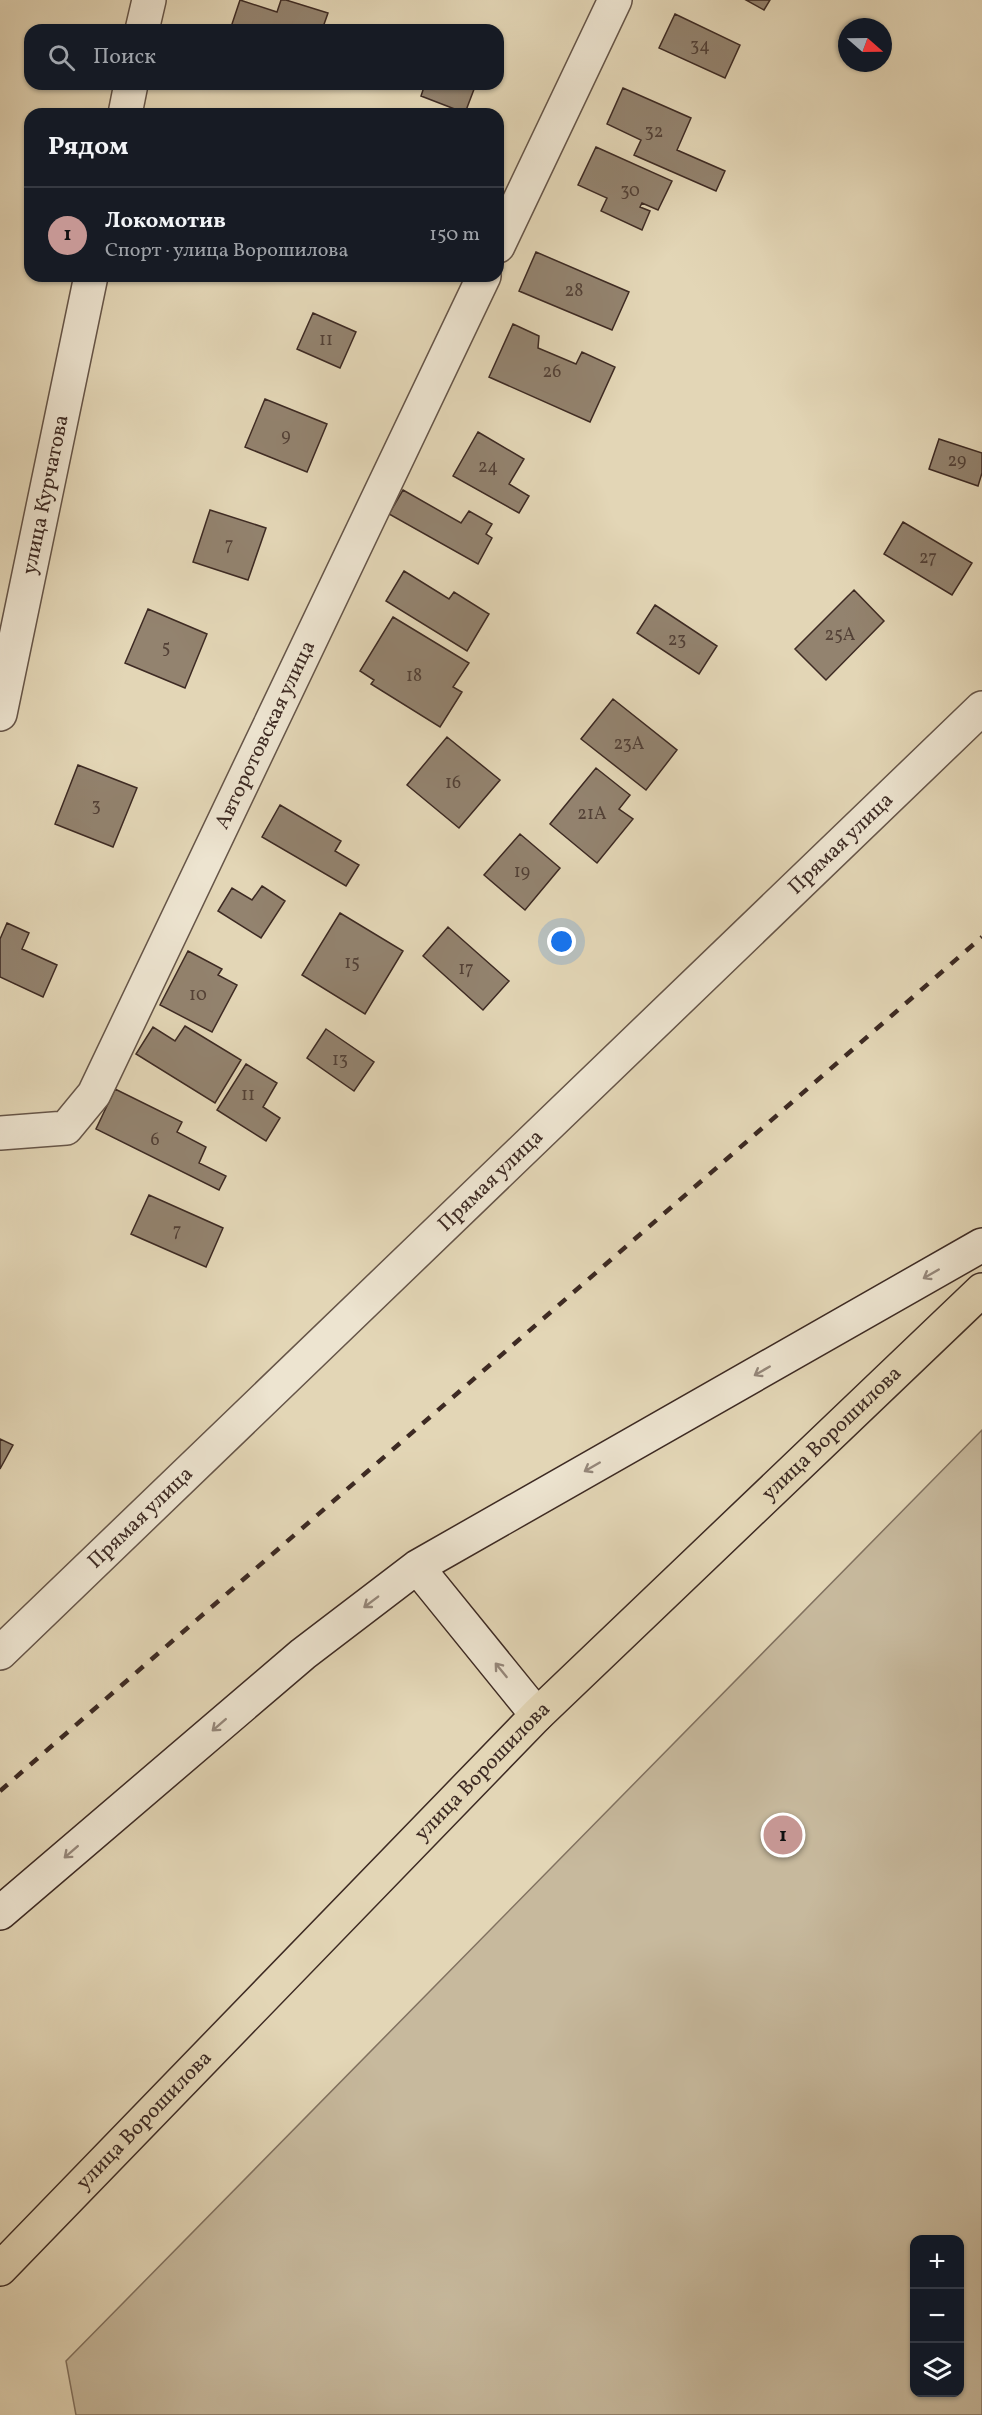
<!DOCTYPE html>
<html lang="ru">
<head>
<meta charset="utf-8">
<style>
  body { margin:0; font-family:Vollkorn,serif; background:#242831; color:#f1f3f6 }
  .controls { position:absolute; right:18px; bottom:18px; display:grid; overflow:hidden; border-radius:12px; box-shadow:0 2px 4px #0004 }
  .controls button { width:54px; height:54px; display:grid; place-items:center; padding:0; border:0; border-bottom:2px solid #363941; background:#171b24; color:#f1f3f6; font:30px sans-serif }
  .compass { position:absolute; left:838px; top:18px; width:54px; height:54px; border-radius:50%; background:#171b24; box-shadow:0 2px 4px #0004; rotate:110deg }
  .you { position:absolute; left:562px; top:942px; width:21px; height:21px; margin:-15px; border:4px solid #fff; border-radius:50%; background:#1a73e8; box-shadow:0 0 0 9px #1a73e833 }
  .badge { display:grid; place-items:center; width:39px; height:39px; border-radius:50%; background:#c59692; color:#111; font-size:20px; font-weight:700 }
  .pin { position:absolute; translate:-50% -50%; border:3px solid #fff; box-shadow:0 2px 6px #0006 }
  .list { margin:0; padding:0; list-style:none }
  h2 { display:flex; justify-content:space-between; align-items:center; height:78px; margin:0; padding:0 24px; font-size:26px }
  h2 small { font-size:20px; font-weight:400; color:#9ea1a6 }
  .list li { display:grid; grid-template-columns:39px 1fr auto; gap:18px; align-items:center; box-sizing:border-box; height:96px; padding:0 24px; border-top:2px solid #363941 }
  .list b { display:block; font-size:22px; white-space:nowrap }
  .list p { margin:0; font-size:20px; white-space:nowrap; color:#9ea1a6 }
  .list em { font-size:20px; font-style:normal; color:#9ea1a6 }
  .icon { flex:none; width:33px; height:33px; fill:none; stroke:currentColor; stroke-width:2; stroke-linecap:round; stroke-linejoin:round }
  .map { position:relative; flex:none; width:982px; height:2415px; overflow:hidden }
  .search { position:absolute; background:#171b24; box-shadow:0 2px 4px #0004; left:24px; top:24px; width:480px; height:66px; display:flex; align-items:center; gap:15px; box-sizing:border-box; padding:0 21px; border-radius:18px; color:#9ea1a6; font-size:22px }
  .panel { position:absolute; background:#171b24; box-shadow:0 2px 4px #0004; left:24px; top:108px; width:480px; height:174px; border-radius:18px }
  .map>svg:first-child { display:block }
  .green { fill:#c7b99d; stroke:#827260; stroke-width:1.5; fill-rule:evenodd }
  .building { fill:#93836f; stroke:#3d2a23; stroke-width:1.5 }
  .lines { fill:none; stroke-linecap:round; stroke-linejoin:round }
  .minor-casing { stroke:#665548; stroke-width:36 }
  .tertiary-casing { stroke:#665548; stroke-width:36 }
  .secondary-casing { stroke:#3d2a23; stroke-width:36 }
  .primary-casing { stroke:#3d2a23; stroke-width:36 }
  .minor { stroke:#ede4d0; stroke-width:33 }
  .tertiary { stroke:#ede4d0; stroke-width:33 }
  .secondary { stroke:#ede4d0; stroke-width:33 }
  .primary { stroke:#e3d6b6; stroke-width:33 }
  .rail { stroke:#3d2a23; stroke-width:4.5; stroke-dasharray:10 10; stroke-linecap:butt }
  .oneway { stroke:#95877a }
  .labels { text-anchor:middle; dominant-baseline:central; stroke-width:6; stroke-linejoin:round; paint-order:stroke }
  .number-label { font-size:18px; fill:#524036 }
  .street-label { font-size:21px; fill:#3d2a23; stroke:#ede4d0 }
</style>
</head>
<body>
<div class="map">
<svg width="982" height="2415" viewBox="0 0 982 2415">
  <rect width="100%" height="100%" fill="#e3d6b6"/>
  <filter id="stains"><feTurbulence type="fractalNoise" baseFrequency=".00333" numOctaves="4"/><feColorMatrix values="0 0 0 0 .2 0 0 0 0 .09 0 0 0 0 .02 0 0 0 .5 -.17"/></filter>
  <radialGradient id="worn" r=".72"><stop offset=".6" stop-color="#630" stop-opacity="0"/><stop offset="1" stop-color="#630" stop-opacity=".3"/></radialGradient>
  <path class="green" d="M982,1430V2415H76L66,2361ZM914,2240H960V2392H914Z"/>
  <path class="building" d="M240,0L277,12L281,0H286L328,13L322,30H230Z
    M746,0H770L764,10Z
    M675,14L740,45L725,78L659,48Z
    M425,84H476L465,113L421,96Z
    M623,88L691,118L677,150L725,171L716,191L634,155L641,140L607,124Z
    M596,147L672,181L658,210L642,203L640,207L650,211L642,230L601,211L607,198L578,185Z
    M536,252L629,292L612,330L519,291Z
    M313,313L356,332L340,368L297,349Z
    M513,324L539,336L538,348L576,364L582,352L615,367L590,422L489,377Z
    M265,399L327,424L307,472L245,447Z
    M478,432L524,459L509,484L529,496L519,513L453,476Z
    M939,439L982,453V473L978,486L929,469Z
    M403,490L461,523L469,511L492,524L486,534L492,538L478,564L389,514Z
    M210,510L266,528L248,580L193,562Z
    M903,522L972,563L952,595L884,554Z
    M404,571L449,599L454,592L489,614L467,651L386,601Z
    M854,590L884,621L826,680L795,649Z
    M655,605L717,646L699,674L637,633Z
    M148,609L207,634L185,688L125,663Z
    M393,617L469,663L453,687L462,692L440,727L371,684L374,680L360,671Z
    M613,699L677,750L646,790L581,739Z
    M447,737L500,780L459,828L407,785Z
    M78,765L137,788L113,847L55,824Z
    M596,768L630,795L619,809L633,819L597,863L550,824Z
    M280,805L341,841L335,851L359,865L346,886L262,837Z
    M520,834L560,868L525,910L484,875Z
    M262,886L285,901L261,938L218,911L232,888L252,900Z
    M340,913L403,951L365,1014L302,975Z
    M7,923L29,933L22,949L57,965L43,997L0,977V939Z
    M448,927L509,981L483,1010L423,956Z
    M188,951L222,969L218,975L237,985L212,1032L160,1005Z
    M185,1026L241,1060L215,1103L136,1054L153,1027L175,1041Z
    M326,1029L374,1062L354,1091L307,1058Z
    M246,1064L277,1083L263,1107L280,1118L266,1141L217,1110Z
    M115,1089L182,1122L177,1132L206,1147L199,1163L226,1176L219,1190L96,1129Z
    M149,1195L223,1228L206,1267L131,1234Z
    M0,1439L13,1445L0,1469Z"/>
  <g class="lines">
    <defs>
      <g id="minor">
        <path d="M498,246L615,0"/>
        <path id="s1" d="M0,1133L66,1128L94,1094L484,276"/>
      </g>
      <g id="tertiary">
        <path d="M142,30L149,0"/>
        <path d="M125,114L131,84"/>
        <path id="s2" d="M0,714L91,276"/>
        <path id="s3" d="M0,1653L982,708"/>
      </g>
      <path id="secondary" d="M417,1567L537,1715
        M0,1913L303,1654L417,1567L982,1245"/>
      <g id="primary">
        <path id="s4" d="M0,2269L537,1715L982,1290"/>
      </g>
    </defs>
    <use href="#minor" class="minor-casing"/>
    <use href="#tertiary" class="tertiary-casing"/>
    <use href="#secondary" class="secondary-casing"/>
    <use href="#primary" class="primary-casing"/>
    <use href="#minor" class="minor"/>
    <use href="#tertiary" class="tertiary"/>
    <use href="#secondary" class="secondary"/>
    <use href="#primary" class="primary"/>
    <path class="rail" d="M0,1791L982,937"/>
  </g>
  <defs><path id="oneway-shaft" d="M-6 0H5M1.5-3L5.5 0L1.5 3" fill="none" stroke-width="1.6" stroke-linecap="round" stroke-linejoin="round" transform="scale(1.5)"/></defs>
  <g class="oneway">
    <use href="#oneway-shaft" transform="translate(931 1274) rotate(150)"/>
    <use href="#oneway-shaft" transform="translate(762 1371) rotate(150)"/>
    <use href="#oneway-shaft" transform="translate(592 1467) rotate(150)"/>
    <use href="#oneway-shaft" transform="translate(371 1602) rotate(143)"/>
    <use href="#oneway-shaft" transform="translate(501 1670) rotate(-129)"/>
    <use href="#oneway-shaft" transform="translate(219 1725) rotate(139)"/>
    <use href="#oneway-shaft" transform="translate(71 1852) rotate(139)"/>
  </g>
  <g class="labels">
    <g class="number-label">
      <text x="700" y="46">34</text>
      <text x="654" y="132">32</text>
      <text x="630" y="191">30</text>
      <text x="574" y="291">28</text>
      <text x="326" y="340">11</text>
      <text x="552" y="372">26</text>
      <text x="286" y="436">9</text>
      <text x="957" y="461">29</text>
      <text x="488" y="467">24</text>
      <text x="229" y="545">7</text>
      <text x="928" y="558">27</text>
      <text x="840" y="635">25А</text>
      <text x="677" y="640">23</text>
      <text x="166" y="648">5</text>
      <text x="414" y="676">18</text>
      <text x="629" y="744">23А</text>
      <text x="453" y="783">16</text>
      <text x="96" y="806">3</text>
      <text x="592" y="814">21А</text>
      <text x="522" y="872">19</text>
      <text x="352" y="963">15</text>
      <text x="466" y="969">17</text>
      <text x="198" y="995">10</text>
      <text x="340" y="1060">13</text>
      <text x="248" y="1095">11</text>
      <text x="155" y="1140">6</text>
      <text x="177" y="1231">7</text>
    </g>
    <g class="street-label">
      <text stroke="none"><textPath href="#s2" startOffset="224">улица Курчатова</textPath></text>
      <text stroke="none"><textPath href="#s1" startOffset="508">Авторотовская улица</textPath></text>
      <text stroke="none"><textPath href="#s3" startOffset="1167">Прямая улица</textPath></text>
      <text stroke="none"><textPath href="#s3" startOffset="681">Прямая улица</textPath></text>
      <text stroke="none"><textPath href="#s4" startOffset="1179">улица Ворошилова</textPath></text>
      <text stroke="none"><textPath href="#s3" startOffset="195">Прямая улица</textPath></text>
      <text stroke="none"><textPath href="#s4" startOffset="693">улица Ворошилова</textPath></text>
      <text stroke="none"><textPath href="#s4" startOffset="207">улица Ворошилова</textPath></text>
    </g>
  </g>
  <rect width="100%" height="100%" filter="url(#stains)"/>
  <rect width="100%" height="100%" fill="url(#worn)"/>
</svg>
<div class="controls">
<button>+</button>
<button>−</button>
<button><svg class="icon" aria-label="layers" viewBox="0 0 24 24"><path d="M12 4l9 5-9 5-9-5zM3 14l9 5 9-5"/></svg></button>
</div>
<svg class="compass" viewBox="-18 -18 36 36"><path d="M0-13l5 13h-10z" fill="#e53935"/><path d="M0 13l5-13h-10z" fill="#9ea1a6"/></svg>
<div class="you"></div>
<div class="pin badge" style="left:783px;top:1835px">1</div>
<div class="search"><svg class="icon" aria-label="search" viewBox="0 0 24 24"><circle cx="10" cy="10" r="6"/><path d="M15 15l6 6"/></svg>Поиск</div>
<section class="panel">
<h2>Рядом<small></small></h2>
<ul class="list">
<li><span class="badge">1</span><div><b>Локомотив</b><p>Спорт · улица Ворошилова</p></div><em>150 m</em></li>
</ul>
</section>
</div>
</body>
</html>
